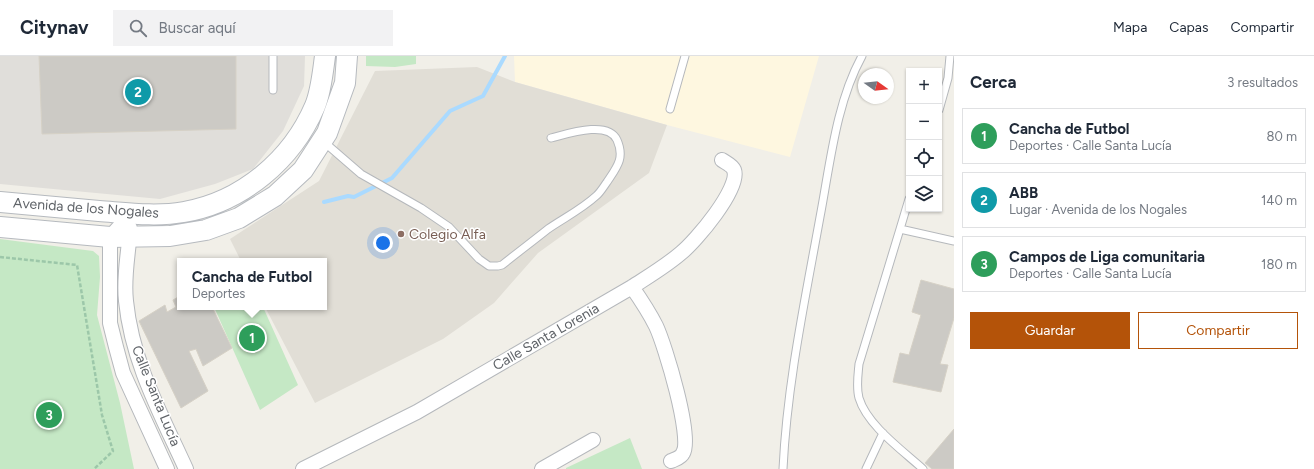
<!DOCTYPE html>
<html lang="es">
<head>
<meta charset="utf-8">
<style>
  body { margin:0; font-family:Figtree,sans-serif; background:#f2f2f3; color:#1f2937 }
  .controls { position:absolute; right:12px; top:12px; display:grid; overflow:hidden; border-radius:0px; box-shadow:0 1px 3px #0004 }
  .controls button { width:36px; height:36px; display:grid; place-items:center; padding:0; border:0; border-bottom:1px solid #e0e1e3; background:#fff; color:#1f2937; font:20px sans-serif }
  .compass { position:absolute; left:858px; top:12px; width:36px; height:36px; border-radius:50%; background:#fff; box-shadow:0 1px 3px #0004; rotate:105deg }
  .you { position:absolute; left:383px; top:187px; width:14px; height:14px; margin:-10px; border:3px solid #fff; border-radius:50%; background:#1a73e8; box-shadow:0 0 0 6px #1a73e833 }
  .badge { display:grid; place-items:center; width:26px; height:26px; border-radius:50%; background:#b45309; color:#fff; font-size:13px; font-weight:700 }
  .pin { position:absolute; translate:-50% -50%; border:2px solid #fff; box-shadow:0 1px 4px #0006 }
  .popup { position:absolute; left:177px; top:202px; width:150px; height:52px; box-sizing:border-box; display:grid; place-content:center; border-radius:0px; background:#fff; filter:drop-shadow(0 1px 3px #0005); font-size:13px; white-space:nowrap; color:#747a83 }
  .popup b { font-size:15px; color:#1f2937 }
  .popup::after { content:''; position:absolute; left:50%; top:100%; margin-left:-8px; border:8px solid transparent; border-top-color:#fff }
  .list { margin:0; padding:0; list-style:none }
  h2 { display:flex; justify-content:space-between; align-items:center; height:52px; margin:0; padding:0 16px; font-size:17px }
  h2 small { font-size:13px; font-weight:400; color:#747a83 }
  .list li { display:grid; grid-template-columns:26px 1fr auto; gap:12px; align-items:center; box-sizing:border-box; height:56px; margin:0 8px 8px; padding:0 8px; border:1px solid #e0e1e3; border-radius:0px }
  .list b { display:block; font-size:15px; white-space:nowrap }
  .list p { margin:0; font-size:13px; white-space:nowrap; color:#747a83 }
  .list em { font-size:13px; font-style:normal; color:#747a83 }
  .actions { display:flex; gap:8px; padding:12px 16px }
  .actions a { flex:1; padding:9px 0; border:1px solid #b45309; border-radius:0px; text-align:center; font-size:14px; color:#b45309 }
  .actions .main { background:#b45309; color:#fff }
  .icon { flex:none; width:22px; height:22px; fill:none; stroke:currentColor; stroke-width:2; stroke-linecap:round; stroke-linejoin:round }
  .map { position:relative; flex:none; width:954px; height:413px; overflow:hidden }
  header { display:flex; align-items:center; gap:24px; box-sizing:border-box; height:56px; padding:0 20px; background:#fff; border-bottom:1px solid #e0e1e3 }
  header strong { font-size:19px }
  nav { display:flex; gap:22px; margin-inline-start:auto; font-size:14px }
  .search { width:280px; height:36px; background:#f2f2f3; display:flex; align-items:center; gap:10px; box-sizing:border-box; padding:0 14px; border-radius:0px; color:#747a83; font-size:15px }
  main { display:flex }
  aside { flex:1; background:#fff }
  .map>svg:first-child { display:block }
  .commercial { fill:#fef7e0 }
  .industrial { fill:#e0deda }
  .education { fill:#e1ded6 }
  .green { fill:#c5e8c5 }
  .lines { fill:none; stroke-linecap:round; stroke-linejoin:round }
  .stream { stroke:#aadaff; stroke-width:4 }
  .building { fill:#cccac5; stroke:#d6d1c6 }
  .lane-casing { stroke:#b5b8bc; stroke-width:9 }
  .street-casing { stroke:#b5b8bc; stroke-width:16 }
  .secondary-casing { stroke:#b6babf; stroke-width:22 }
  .path { stroke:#9cc7a9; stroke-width:2.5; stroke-dasharray:4 2; stroke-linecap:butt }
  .lane { stroke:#fff; stroke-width:7 }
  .street { stroke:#fff; stroke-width:14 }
  .secondary { stroke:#fff; stroke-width:20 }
  .education-dot { fill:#8d6e63; stroke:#fff; stroke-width:1.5 }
  .labels { text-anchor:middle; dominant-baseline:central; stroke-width:3; stroke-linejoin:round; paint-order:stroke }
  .street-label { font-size:14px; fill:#5f6368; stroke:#fff }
  .education-label { font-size:14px; fill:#785e54; stroke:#fff; text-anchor:start }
</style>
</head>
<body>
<header>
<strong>Citynav</strong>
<div class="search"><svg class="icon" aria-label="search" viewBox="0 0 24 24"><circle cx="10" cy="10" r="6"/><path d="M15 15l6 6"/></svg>Buscar aquí</div>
<nav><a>Mapa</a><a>Capas</a><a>Compartir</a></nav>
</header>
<main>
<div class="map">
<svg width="954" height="413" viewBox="0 0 954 413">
  <rect width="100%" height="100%" fill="#f1efe8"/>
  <path class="commercial" d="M514,0H819L790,101L667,69L515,26Z"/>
  <path class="industrial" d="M0,0H305L304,30L283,75L253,113L215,128L160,143L0,128Z"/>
  <path class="education" d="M477,11L515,26L667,69L649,117L538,197L494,247L443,283L315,347L265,251H324V205H241L230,183L319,125L375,15Z"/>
  <path class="green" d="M366,0H416V8L395,11L366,10Z
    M0,183L93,195L99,200L100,221L97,259L120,347L134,413H0Z
    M214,251H263L298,329L260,354Z
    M630,382L642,413H566V412Z"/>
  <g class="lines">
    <path class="stream" d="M324,146L348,140L354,141L392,122L450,55L483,40L505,0"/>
  </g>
  <path class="building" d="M39,0H236V73L42,78Z
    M921,224L954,233V262L940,308L948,309L941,336L893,326L900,297L909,299L921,259L912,256Z
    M180,240V251H212L232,292L203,310L196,293L189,295L208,335L181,352L139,265L165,249L167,256L176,251L173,244Z
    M954,373V413H932L925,407Z"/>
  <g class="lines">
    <defs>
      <path id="lane" d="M273,0V34
        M670,53L685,0
        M939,54L948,22L950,0
        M324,86L361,118L421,152L449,171L479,203L489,210H498L502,209C517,197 533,185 548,173C564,162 582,153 596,140C600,137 604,130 607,126C617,111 625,102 617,84C608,64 567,78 551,82
        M900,173L909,143
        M783,413C787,328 805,244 820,161C830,109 836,47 862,0
        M866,413L883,377
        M923,413C902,394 867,369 859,342C856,331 858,319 859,308L900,173L954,185"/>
      <path id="street" d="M131,158L110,181V267L116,291L123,317L167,413
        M130,172C129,196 123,220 126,245C132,306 161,358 186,413
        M632,231C641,244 649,256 656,270C665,289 693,382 683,397C681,402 675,403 671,405
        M303,413L417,356L632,231C649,220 666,210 681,197C695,186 741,132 734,114C732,109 726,107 722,104
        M542,413L593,384"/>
      <path id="secondary" d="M0,146C33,149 66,152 99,155C127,157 156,161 184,156C242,146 292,104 315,50C321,36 323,15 325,0
        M0,171L110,181L170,180L206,174L239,162L275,140L303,114L327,77L345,27L347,0"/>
    </defs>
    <use href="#lane" class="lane-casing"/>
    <use href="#street" class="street-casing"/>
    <use href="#secondary" class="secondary-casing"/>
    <path class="path" d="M0,201L77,209L102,359L113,395L94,413"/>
    <use href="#lane" class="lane"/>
    <use href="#street" class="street"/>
    <use href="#secondary" class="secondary"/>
  </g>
  <circle class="education-dot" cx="401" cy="178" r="4"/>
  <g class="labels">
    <g class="street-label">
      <text transform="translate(86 152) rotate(4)">Avenida de los Nogales</text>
      <text transform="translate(546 281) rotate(-30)">Calle Santa Lorenia</text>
      <text transform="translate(156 340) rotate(68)">Calle Santa Lucía</text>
    </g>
    <g class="education-label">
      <text x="409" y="178">Colegio Alfa</text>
    </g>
  </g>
</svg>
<div class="controls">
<button>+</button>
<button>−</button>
<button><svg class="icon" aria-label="locate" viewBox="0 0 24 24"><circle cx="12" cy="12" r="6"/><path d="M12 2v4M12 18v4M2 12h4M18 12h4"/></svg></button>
<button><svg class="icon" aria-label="layers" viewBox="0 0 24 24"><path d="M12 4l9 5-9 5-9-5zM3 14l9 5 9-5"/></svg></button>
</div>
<svg class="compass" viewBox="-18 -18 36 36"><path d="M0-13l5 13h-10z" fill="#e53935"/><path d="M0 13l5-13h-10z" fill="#747a83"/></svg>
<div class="you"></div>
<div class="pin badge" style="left:252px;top:282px;background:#2e9e5b">1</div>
<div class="popup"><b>Cancha de Futbol</b>Deportes</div>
<div class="pin badge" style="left:138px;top:36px;background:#0f9aa8">2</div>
<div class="pin badge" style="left:49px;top:359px;background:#2e9e5b">3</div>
</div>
<aside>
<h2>Cerca<small>3 resultados</small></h2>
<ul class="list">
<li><span class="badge" style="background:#2e9e5b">1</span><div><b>Cancha de Futbol</b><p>Deportes · Calle Santa Lucía</p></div><em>80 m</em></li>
<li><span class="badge" style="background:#0f9aa8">2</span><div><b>ABB</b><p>Lugar · Avenida de los Nogales</p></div><em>140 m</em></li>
<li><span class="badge" style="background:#2e9e5b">3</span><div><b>Campos de Liga comunitaria</b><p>Deportes · Calle Santa Lucía</p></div><em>180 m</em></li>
</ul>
<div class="actions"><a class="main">Guardar</a><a>Compartir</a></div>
</aside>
</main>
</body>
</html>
